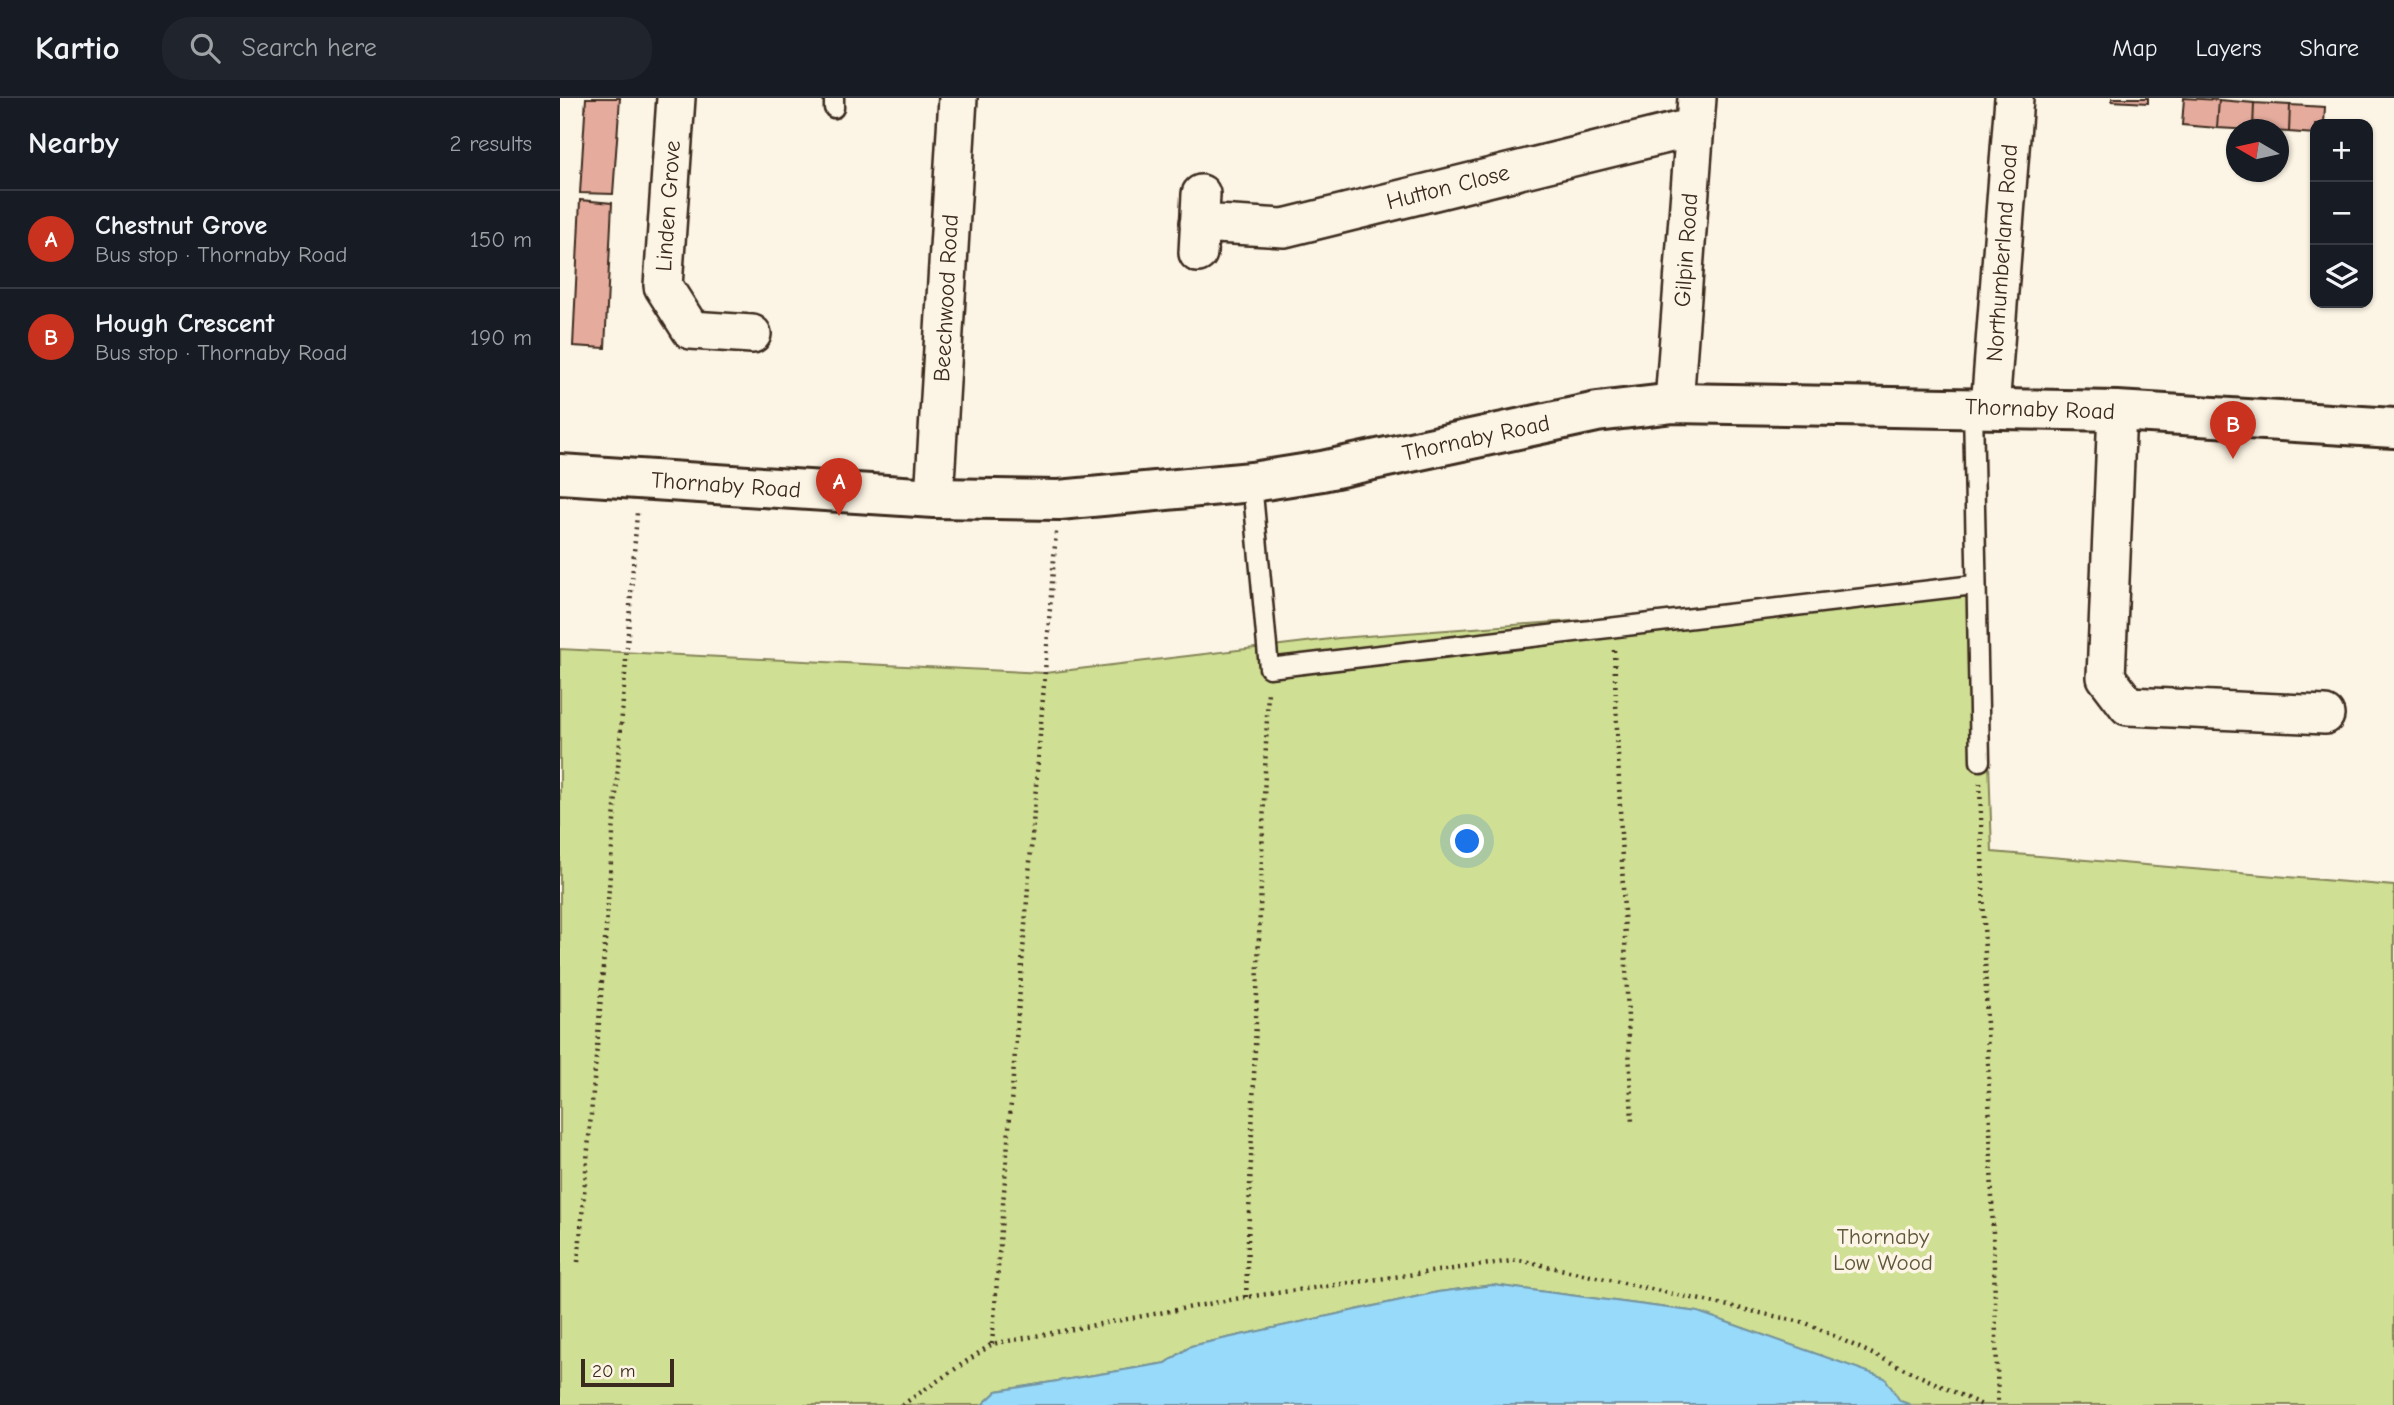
<!DOCTYPE html>
<html lang="en">
<head>
<meta charset="utf-8">
<style>
  body { margin:0; font-family:"Comic Neue",sans-serif; background:#20242c; color:#f1f3f6 }
  .controls { position:absolute; right:21px; top:21px; display:grid; overflow:hidden; border-radius:14px; box-shadow:0 2px 5px #0004 }
  .controls button { width:63px; height:63px; display:grid; place-items:center; padding:0; border:0; border-bottom:2px solid #363941; background:#171b24; color:#f1f3f6; font:35px sans-serif }
  .compass { position:absolute; left:1666px; top:21px; width:63px; height:63px; border-radius:50%; background:#171b24; box-shadow:0 2px 5px #0004; rotate:279deg }
  .scale { position:absolute; left:21px; bottom:18px; width:93px; box-sizing:border-box; padding-left:7px; border:4px solid #3b2a1e; border-top:0; font-size:19px; line-height:24px; white-space:nowrap; color:#3b2a1e; -webkit-text-stroke:5px #fcf5e5; paint-order:stroke }
  .you { position:absolute; left:908px; top:744px; width:24px; height:24px; margin:-18px; border:5px solid #fff; border-radius:50%; background:#1a73e8; box-shadow:0 0 0 10px #1a73e833 }
  .badge { display:grid; place-items:center; width:46px; height:46px; border-radius:50%; background:#c8321e; color:#fff; font-size:23px; font-weight:700 }
  .pin { position:absolute; translate:-50% -58px; filter:drop-shadow(0 2px 4px #0008) }
  .pin::after { content:''; position:absolute; top:37px; width:24px; height:21px; background:inherit; clip-path:polygon(0 0,100% 0,50% 100%) }
  .list { margin:0; padding:0; list-style:none }
  h2 { display:flex; justify-content:space-between; align-items:center; height:91px; margin:0; padding:0 28px; font-size:30px }
  h2 small { font-size:23px; font-weight:400; color:#9ea1a6 }
  .list li { display:grid; grid-template-columns:46px 1fr auto; gap:21px; align-items:center; box-sizing:border-box; height:98px; padding:0 28px; border-top:2px solid #363941 }
  .list b { display:block; font-size:26px; white-space:nowrap }
  .list p { margin:0; font-size:23px; white-space:nowrap; color:#9ea1a6 }
  .list em { font-size:23px; font-style:normal; color:#9ea1a6 }
  .icon { flex:none; width:38px; height:38px; fill:none; stroke:currentColor; stroke-width:2; stroke-linecap:round; stroke-linejoin:round }
  .map { position:relative; flex:none; width:1834px; height:1307px; overflow:hidden }
  header { display:flex; align-items:center; gap:42px; box-sizing:border-box; height:98px; padding:0 35px; background:#171b24; border-bottom:2px solid #363941 }
  header strong { font-size:33px }
  nav { display:flex; gap:38px; margin-inline-start:auto; font-size:24px }
  .search { width:490px; height:63px; background:#20242c; display:flex; align-items:center; gap:18px; box-sizing:border-box; padding:0 24px; border-radius:28px; color:#9ea1a6; font-size:26px }
  main { display:flex }
  aside { flex:1; background:#171b24 }
  .map>svg:first-child { display:block }
  .green { fill:#cfdf93; stroke:#858458; stroke-width:2 }
  .water { fill:#98dafa; stroke:#7394a2; stroke-width:2 }
  .building { fill:#e5ac9e; stroke:#3b2a1e; stroke-width:2 }
  .lines { fill:none; stroke-linecap:round; stroke-linejoin:round }
  .service-casing { stroke:#3b2a1e; stroke-width:23 }
  .minor-casing { stroke:#3b2a1e; stroke-width:42 }
  .tertiary-casing { stroke:#3b2a1e; stroke-width:44 }
  .path { stroke:#3b2a1e; stroke-width:4.5; stroke-dasharray:2 5; stroke-linecap:butt }
  .service { stroke:#fcf5e5; stroke-width:18 }
  .minor { stroke:#fcf5e5; stroke-width:37 }
  .tertiary { stroke:#fcf5e5; stroke-width:38 }
  .labels { text-anchor:middle; dominant-baseline:central; stroke-width:7; stroke-linejoin:round; paint-order:stroke }
  .street-label { font-size:23px; fill:#3b2a1e; stroke:#fcf5e5 }
  .park-label { font-size:23px; fill:#60573b; stroke:#fcf5e5 }
</style>
</head>
<body>
<header>
<strong>Kartio</strong>
<div class="search"><svg class="icon" aria-label="search" viewBox="0 0 24 24"><circle cx="10" cy="10" r="6"/><path d="M15 15l6 6"/></svg>Search here</div>
<nav><a>Map</a><a>Layers</a><a>Share</a></nav>
</header>
<main>
<aside>
<h2>Nearby<small>2 results</small></h2>
<ul class="list">
<li><span class="badge">A</span><div><b>Chestnut Grove</b><p>Bus stop · Thornaby Road</p></div><em>150 m</em></li>
<li><span class="badge">B</span><div><b>Hough Crescent</b><p>Bus stop · Thornaby Road</p></div><em>190 m</em></li>
</ul>
</aside>
<div class="map">
<svg width="1834" height="1307" viewBox="0 0 1834 1307">
  <rect width="100%" height="100%" fill="#fcf5e5"/>
  <filter id="ink" filterUnits="userSpaceOnUse"><feTurbulence type="fractalNoise" baseFrequency=".0143" numOctaves="2"/><feDisplacementMap in="SourceGraphic" scale="14" xChannelSelector="R" yChannelSelector="G"/><feConvolveMatrix kernelMatrix="1 2 1 2 8 2 1 2 1" color-interpolation-filters="sRGB"/></filter>
  <g filter="url(#ink)">
    <path class="green" d="M1423,480L1432,754L1834,788V1307H1351L1340,1303L1324,1280L1138,1214L933,1187L878,1194L631,1248L606,1265L437,1293L422,1307H0V551L485,575L779,540L1077,518Z"/>
    <path class="water" d="M933,1187L1138,1214L1325,1280L1340,1303L1351,1307H422L437,1293L606,1265L631,1248L878,1194Z"/>
    <path class="building" d="M26,0H60L53,96L20,95Z
      M1552,0H1588V5L1552,3Z
      M1624,0L1659,2L1657,30L1622,27Z
      M1659,2L1694,5L1693,32L1657,30Z
      M1694,5L1730,7L1729,34L1693,32Z
      M1730,7L1765,9L1764,26H1755V36L1729,34Z
      M20,102L52,105L45,250L13,248Z"/>
    <g class="lines">
      <defs>
        <path id="service" d="M274,10V0
          M1413,309L1420,663
          M692,384L709,570L1414,487"/>
        <path id="minor" d="M116,0L103,188L131,232L192,236
          M639,125L724,130L1135,29
          M638,155L641,96
          M1114,305L1137,0
          M1430,310L1454,0
          M1557,313L1546,579L1568,608L1765,617
          M374,400L398,0"/>
        <path id="tertiary" d="M0,376L374,400L499,402L692,384L762,373L1037,314L1114,305L1557,313L1834,330"/>
      </defs>
      <use href="#service" class="service-casing"/>
      <use href="#minor" class="minor-casing"/>
      <use href="#tertiary" class="tertiary-casing"/>
      <path class="path" d="M1054,552L1072,1026
        M1420,685L1438,1307
        M18,1164L38,937L77,415
        M686,1199L708,591
        M432,1246L496,434
        M342,1307L432,1246L686,1199L959,1162L1246,1225L1422,1307"/>
      <use href="#service" class="service"/>
      <use href="#minor" class="minor"/>
      <use href="#tertiary" class="tertiary"/>
    </g>
  </g>
  <g class="labels">
    <g class="street-label">
      <text transform="translate(888 89) rotate(-14)">Hutton Close</text>
      <text transform="translate(108 108) rotate(-86)">Linden Grove</text>
      <text transform="translate(1126 152) rotate(-86)">Gilpin Road</text>
      <text transform="translate(1442 155) rotate(-86)">Northumberland Road</text>
      <text transform="translate(386 200) rotate(-87)">Beechwood Road</text>
      <text transform="translate(1480 311) rotate(2)">Thornaby Road</text>
      <text transform="translate(916 340) rotate(-12)">Thornaby Road</text>
      <text transform="translate(166 387) rotate(4)">Thornaby Road</text>
    </g>
    <g class="park-label">
      <text x="1323" y="1138">Thornaby<tspan x="1323" dy="26">Low Wood</tspan></text>
    </g>
  </g>
</svg>
<div class="controls">
<button>+</button>
<button>−</button>
<button><svg class="icon" aria-label="layers" viewBox="0 0 24 24"><path d="M12 4l9 5-9 5-9-5zM3 14l9 5 9-5"/></svg></button>
</div>
<svg class="compass" viewBox="-18 -18 36 36"><path d="M0-13l5 13h-10z" fill="#e53935"/><path d="M0 13l5-13h-10z" fill="#9ea1a6"/></svg>
<div class="scale">20 m</div>
<div class="you"></div>
<div class="pin badge" style="left:279px;top:418px">A</div>
<div class="pin badge" style="left:1673px;top:361px">B</div>
</div>
</main>
</body>
</html>
